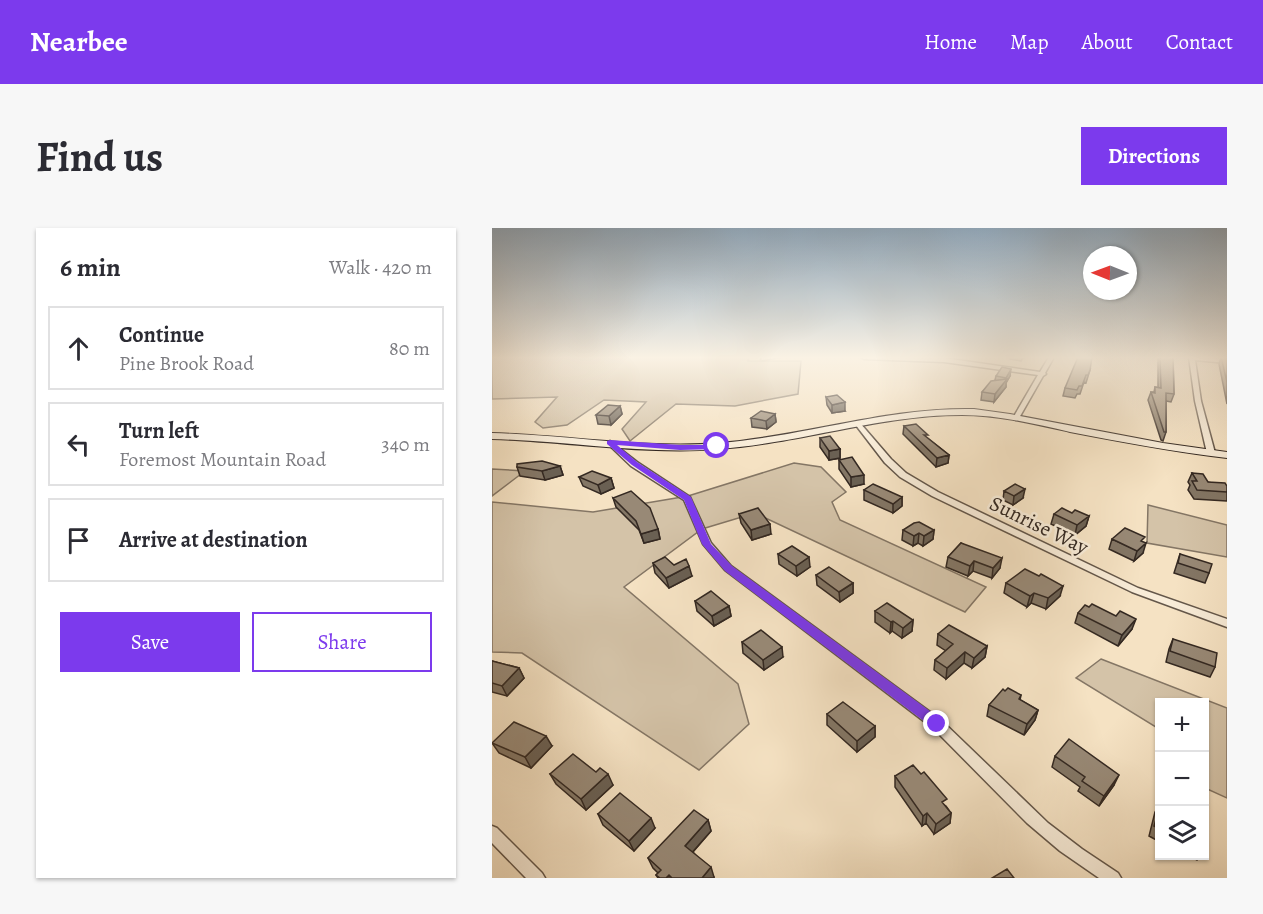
<!DOCTYPE html>
<html lang="en">
<head>
<meta charset="utf-8">
<style>
  body { margin:0; font-family:Alegreya,serif; background:#f7f7f7; color:#2b2b33 }
  .controls { position:absolute; right:18px; bottom:18px; display:grid; overflow:hidden; border-radius:0px; box-shadow:0 2px 4px #0004 }
  .controls button { width:54px; height:54px; display:grid; place-items:center; padding:0; border:0; border-bottom:2px solid #e1e1e2; background:#fff; color:#2b2b33; font:30px sans-serif }
  .compass { position:absolute; left:591px; top:18px; width:54px; height:54px; border-radius:50%; background:#fff; box-shadow:0 2px 4px #0004; rotate:271deg }
  .stop { position:absolute; width:18px; height:18px; margin:-14px; border:4px solid #7c3aed; border-radius:50%; background:#fff }
  .stop.end { background:#7c3aed; border-color:#fff; box-shadow:0 2px 6px #0008 }
  .list { margin:0; padding:0; list-style:none }
  h2 { display:flex; justify-content:space-between; align-items:center; height:78px; margin:0; padding:0 24px; font-size:26px }
  h2 small { font-size:20px; font-weight:400; color:#7c7c81 }
  .list li { display:grid; grid-template-columns:39px 1fr auto; gap:18px; align-items:center; box-sizing:border-box; height:84px; margin:0 12px 12px; padding:0 12px; border:2px solid #e1e1e2; border-radius:0px }
  .list b { display:block; font-size:22px; white-space:nowrap }
  .list p { margin:0; font-size:20px; white-space:nowrap; color:#7c7c81 }
  .list em { font-size:20px; font-style:normal; color:#7c7c81 }
  .actions { display:flex; gap:12px; padding:18px 24px }
  .actions a { flex:1; padding:14px 0; border:2px solid #7c3aed; border-radius:0px; text-align:center; font-size:21px; color:#7c3aed }
  .actions .main { background:#7c3aed; color:#fff }
  .icon { flex:none; width:33px; height:33px; fill:none; stroke:currentColor; stroke-width:2; stroke-linecap:round; stroke-linejoin:round }
  .map { position:relative; flex:none; width:735px; height:650px; overflow:hidden; border-radius:0px }
  header { display:flex; align-items:center; gap:36px; box-sizing:border-box; height:84px; padding:0 30px; background:#7c3aed; color:#fff }
  header strong { font-size:28px }
  nav { display:flex; gap:33px; margin-inline-start:auto; font-size:21px }
  .intro { display:flex; align-items:center; justify-content:space-between; box-sizing:border-box; height:144px; padding:0 36px }
  h1 { margin:0; font-size:42px }
  .button { padding:15px 27px; border-radius:0px; background:#7c3aed; color:#fff; font-size:21px; font-weight:700 }
  main { display:flex; gap:36px; padding:0 36px }
  aside { flex:1; background:#fff; border-radius:0px; box-shadow:0 2px 4px #0004 }
  .map>svg:first-child { display:block }
  .green { fill:#d4c3a8; stroke:#847665; stroke-width:1.5 }
  .lines { fill:none; stroke-linecap:round; stroke-linejoin:round }
  .street-casing { stroke:#64574a; stroke-width:3 }
  .secondary-casing { stroke:#342922; stroke-width:2 }
  .street { fill:#f8ecd8; fill-rule:evenodd }
  .secondary { fill:#f8ecd8; fill-rule:evenodd }
  .wall { fill:#837665; stroke:#342922; stroke-width:1.5 }
  .shaded-wall { fill:#6a6053; stroke:#342922; stroke-width:1.5 }
  .building { fill:#988976; stroke:#342922; stroke-width:1.5 }
  .route { fill:#7c3aed }
  .labels { text-anchor:middle; dominant-baseline:central; stroke-width:5; stroke-linejoin:round; paint-order:stroke }
  .street-label { font-size:21px; fill:#342922; stroke:#f8ecd8 }
</style>
</head>
<body>
<header>
<strong>Nearbee</strong>
<nav><a>Home</a><a>Map</a><a>About</a><a>Contact</a></nav>
</header>
<div class="intro"><h1>Find us</h1><a class="button">Directions</a></div>
<main>
<aside>
<h2>6 min<small>Walk · 420 m</small></h2>
<ul class="list">
<li><svg class="icon" aria-label="ahead" viewBox="0 0 24 24"><path d="M12 20V5M6 11l6-6 6 6"/></svg><div><b>Continue</b><p>Pine Brook Road</p></div><em>80 m</em></li>
<li><svg class="icon" aria-label="left" viewBox="0 0 24 24"><path d="M17 20v-9H6M10 6l-5 5 5 5"/></svg><div><b>Turn left</b><p>Foremost Mountain Road</p></div><em>340 m</em></li>
<li><svg class="icon" aria-label="arrive" viewBox="0 0 24 24"><path d="M6 21V4h12l-3 4 3 4H6"/></svg><div><b>Arrive at destination</b></div></li>
</ul>
<div class="actions"><a class="main">Save</a><a>Share</a></div>
</aside>
<div class="map">
<svg width="735" height="650" viewBox="0 0 735 650">
  <rect width="100%" height="100%" fill="#f5e2c3"/>
  <filter id="stains"><feTurbulence type="fractalNoise" baseFrequency=".00333" numOctaves="4"/><feColorMatrix values="0 0 0 0 .2 0 0 0 0 .09 0 0 0 0 .02 0 0 0 .5 -.17"/></filter>
  <radialGradient id="worn" r=".72"><stop offset=".6" stop-color="#630" stop-opacity="0"/><stop offset="1" stop-color="#630" stop-opacity=".3"/></radialGradient>
  <path class="green" d="M0,129H256V133H309L306,166L243,178L184,176L138,213L130,201L154,174L112,172L75,197L51,200L43,194L65,169L0,171Z
    M302,235L329,239L354,264L340,274L348,292L494,359L473,384L263,285L210,301L132,359L246,456L257,496L207,542L30,425L0,424V274L101,284L196,268Z
    M0,241L33,243L0,268Z
    M656,277L735,297V329L655,315Z
    M609,431L735,480V570L713,560L712,475H668L667,501L584,450Z"/>
  <g class="lines">
    <defs>
      <path id="street" d="M272,129H288L270,132L269,131Z
        M369,129L452,130L548,144L557,129H562L553,145L554,146L551,148L527,190L524,192L521,190L546,147L452,134L372,131Z
        M697,129L735,131V135L703,132L709,173L723,225L719,227L715,225L703,173Z
        M366,194L368,195L399,231L414,245L446,264L646,360L735,391V399L640,364L440,268L408,249L393,235L363,196Z
        M118,213L145,234L198,269L219,315L239,338L449,492L556,595L590,621L626,645L629,650H607L568,623L535,595L441,500L233,342L211,316L192,272L139,238L116,216L115,215Z
        M0,598L5,600L50,645L53,650H34L0,615Z"/>
      <path id="secondary" d="M482,181L518,186L671,215L735,224V230C682,224 630,214 578,204C543,196 507,187 470,187C388,187 309,215 227,221C152,227 76,213 0,211V205C76,207 152,221 228,215C314,208 396,179 482,181Z"/>
    </defs>
    <use href="#street" class="street-casing"/>
    <use href="#secondary" class="secondary-casing"/>
    <use href="#street" class="street"/>
    <use href="#secondary" class="secondary"/>
  </g>
  <path class="wall" d="M517,129H532L529,133L518,131Z
    M666,129H681L682,166L679,174L674,173V204L671,213L669,212L656,172L659,164H662L663,159L666,160Z
    M729,129H735V176L727,136Z
    M598,142L594,155L592,154L588,166H585L583,170L571,168L573,160Z
    M504,148H518L514,155V159L502,174L489,172L490,164L503,152Z
    M334,169L353,183L340,185L335,177Z
    M128,178L130,186L119,197L106,196L104,187Z
    M283,186L284,194L275,201L260,199L259,190Z
    M412,198L435,210L457,227L456,235L444,239L411,206Z
    M328,210L348,221V230L337,232L328,219Z
    M347,232L372,256L359,259L347,241Z
    M68,238L71,247L53,252L28,248L25,239Z
    M700,245L716,254L735,258V273L702,271L696,262L698,257L696,254Z
    M87,249L119,250L122,260L109,266L91,258Z
    M372,262L410,269V278L401,285L372,272Z
    M512,263L531,270L521,277L511,272Z
    M121,270L166,301L168,311L152,315L147,302L124,279Z
    M247,286L279,306L260,312L249,295Z
    M562,286L597,288L594,298L583,307L559,296Z
    M411,302H442L441,311L431,318L426,315L421,318L410,312Z
    M620,311L651,325L642,333L617,321Z
    M469,315L508,340L500,350L481,343L476,348L454,339L456,329Z
    M286,326L318,339L305,348L287,336Z
    M688,326L717,345L713,355L682,345Z
    M161,335L182,337L200,348L177,360L163,345Z
    M324,347L361,355V365L348,374L325,357Z
    M514,355L568,368L554,381L539,375L535,379L512,365Z
    M203,373L237,378L239,388L222,398L205,383Z
    M597,379L640,401L626,418L583,395L586,385Z
    M383,383L421,392L420,403L410,410L400,403L398,405L383,394Z
    M446,406L495,418L493,429L480,440L472,435L454,451L442,442L443,432L454,423L445,417Z
    M681,411L723,439L718,449L674,434L677,421Z
    M250,414L291,429L272,442L251,425Z
    M0,433L27,440L32,450L15,468L0,464Z
    M513,463L529,467L528,472L546,482L543,492L532,507L495,488L497,477Z
    M335,486L383,498V509L365,524L335,497Z
    M0,515L60,518L39,540L7,525Z
    M563,528L622,557L607,578L586,563L588,559L560,539Z
    M104,544L121,557L94,582L64,556L58,546Z
    M403,548L454,578L459,585L458,595L442,606L434,595L430,598L403,559Z
    M668,576V614L657,608L663,584Z
    M106,586L163,600L142,623L111,597Z
    M216,592L219,603L201,624L222,649V650H166L164,647L166,645L161,640L156,630Z
    M695,627H708L705,632Z"/>
  <path class="shaded-wall" d="M519,141L518,148L514,155V159L502,174L503,166L513,153L514,150Z
    M353,174V183L340,185V177Z
    M128,178L130,186L119,197L117,188Z
    M283,186L284,194L275,201L274,193Z
    M348,221V230L337,232V223Z
    M457,227L456,235L444,239L445,230Z
    M68,238L71,247L53,252L50,243Z
    M372,247V256L359,259V249Z
    M119,250L122,260L109,266L106,257Z
    M533,261L531,270L521,277L522,268Z
    M410,269V278L401,285V276Z
    M597,288L594,298L583,307L585,297Z
    M278,296L279,306L260,312L259,302Z
    M166,301L168,311L152,315L149,306Z
    M442,302L441,311L431,318L432,308Z
    M427,305L426,315L421,318L422,308Z
    M654,315L651,325L642,333L645,323Z
    M317,329L318,339L305,348L304,338Z
    M510,330L508,340L500,350L501,340Z
    M482,333L481,343L476,348L478,338Z
    M197,338L200,348L177,360L174,350Z
    M361,355V365L348,374L347,364Z
    M571,358L568,368L554,381L556,370Z
    M542,365L539,375L535,379L538,368Z
    M237,378L239,388L222,398L220,388Z
    M644,391L640,401L626,418L630,407Z
    M421,392L420,403L410,410L411,400Z
    M401,393L400,403L398,405L399,394Z
    M495,418L493,429L480,440L482,430Z
    M290,419L291,429L272,442L271,432Z
    M473,424L472,435L454,451L455,440Z
    M27,440L32,450L15,468L10,458Z
    M546,482L543,492L532,507L535,496Z
    M383,498V509L365,524V513Z
    M54,508L60,518L39,540L33,529Z
    M116,546L121,557L94,582L89,571Z
    M627,547L622,557L607,578L612,568Z
    M435,585L434,595L430,598L431,588Z
    M459,585L458,595L442,606L444,596Z
    M159,590L163,600L142,623L137,613Z
    M216,592L219,603L197,628L193,618Z
    M219,639L222,649V650H210Z"/>
  <path class="building" d="M586,129H600L598,142L596,147H594L590,158H587L585,162L573,160Z
    M668,129H681L682,166L674,165V204H672L659,164L663,165V159L669,160Z
    M729,129H735V154Z
    M510,139L519,141L514,150L504,148Z
    M515,151L503,166L490,164L499,153Z
    M345,167L353,174L340,177L334,169Z
    M116,177L128,178L117,188L104,187Z
    M269,183L283,186L274,193L259,190Z
    M424,196L436,207H432L457,227L445,230L412,198Z
    M338,208L348,221L337,223L328,210Z
    M360,229L372,247L359,249L347,232Z
    M50,233L68,238L50,243L25,239V236Z
    M100,243L119,250L106,257L87,249Z
    M700,245L711,246L716,254L733,255L735,258V264L705,262L700,253H705Z
    M381,256L410,269L401,276L372,262Z
    M523,256L533,261L522,268L512,263Z
    M139,263L158,280L166,301L149,306L144,293L121,270Z
    M266,280L278,296L259,302L247,286Z
    M570,280L580,285L583,282L597,288L585,297L562,286Z
    M427,294L442,302L432,308L427,305L422,308L411,302L422,295Z
    M633,300L653,309L649,313L654,315L645,323L620,311Z
    M469,315L510,330L501,340L482,333L478,338L456,329Z
    M300,318L317,329L304,338L286,326Z
    M688,326L720,336L717,345L686,335Z
    M173,329L182,337L194,331L197,338L174,350L161,335Z
    M337,339L361,355L347,364L324,347Z
    M533,341L547,348L549,346L571,358L556,370L542,365L538,368L514,355Z
    M219,363L237,378L220,388L203,373Z
    M395,375L421,392L411,400L401,393L399,394L383,383Z
    M600,376L624,388L628,383L644,391L630,407L586,385L593,377L597,379Z
    M457,397L495,418L482,430L473,424L455,440L443,432L461,416L446,406Z
    M269,402L290,419L271,432L250,414Z
    M681,411L725,425L723,439L678,423Z
    M0,433L27,440L10,458L0,455Z
    M516,460L529,467L527,471L546,482L535,496L497,477L511,461L513,463Z
    M351,474L383,498L365,513L335,486Z
    M22,494L54,508L33,529L0,515Z
    M577,511L627,547L612,568L590,553L593,549L563,528Z
    M81,526L104,544L108,540L116,546L89,571L58,546Z
    M421,537L429,546L432,544L455,571L450,574L459,585L444,596L435,585L431,588L403,548Z
    M128,565L159,590L137,613L106,586Z
    M668,578V601L662,598Z
    M202,582L216,592L193,618L219,639L210,650H180L177,647L174,650H168L164,647L169,642L156,630Z
    M712,595L716,597L712,618Z
    M515,641L522,650H500Z"/>
  <linearGradient id="sky" x2="0" y2="1"><stop stop-color="#93adc3"/><stop offset="0.59" stop-color="#faf2e4"/><stop offset="1" stop-color="#faf2e4" stop-opacity="0"/></linearGradient>
  <rect width="735" height="220" fill="url(#sky)"/>
  <path class="route" d="M118,212L188,217H228V220L225,221L188,222L125,217L145,234L199,269L219,316L240,338L450,492L452,496L450,500H441L233,343L210,316L192,272L140,237L115,216V213Z"/>
  <g class="labels">
    <g class="street-label">
      <text transform="translate(547 297) rotate(26)">Sunrise Way</text>
    </g>
  </g>
  <rect width="100%" height="100%" filter="url(#stains)"/>
  <rect width="100%" height="100%" fill="url(#worn)"/>
</svg>
<div class="controls">
<button>+</button>
<button>−</button>
<button><svg class="icon" aria-label="layers" viewBox="0 0 24 24"><path d="M12 4l9 5-9 5-9-5zM3 14l9 5 9-5"/></svg></button>
</div>
<svg class="compass" viewBox="-18 -18 36 36"><path d="M0-13l5 13h-10z" fill="#e53935"/><path d="M0 13l5-13h-10z" fill="#7c7c81"/></svg>
<div class="stop" style="left:225px;top:218px"></div>
<div class="stop end" style="left:445px;top:496px"></div>
</div>
</main>
</body>
</html>
